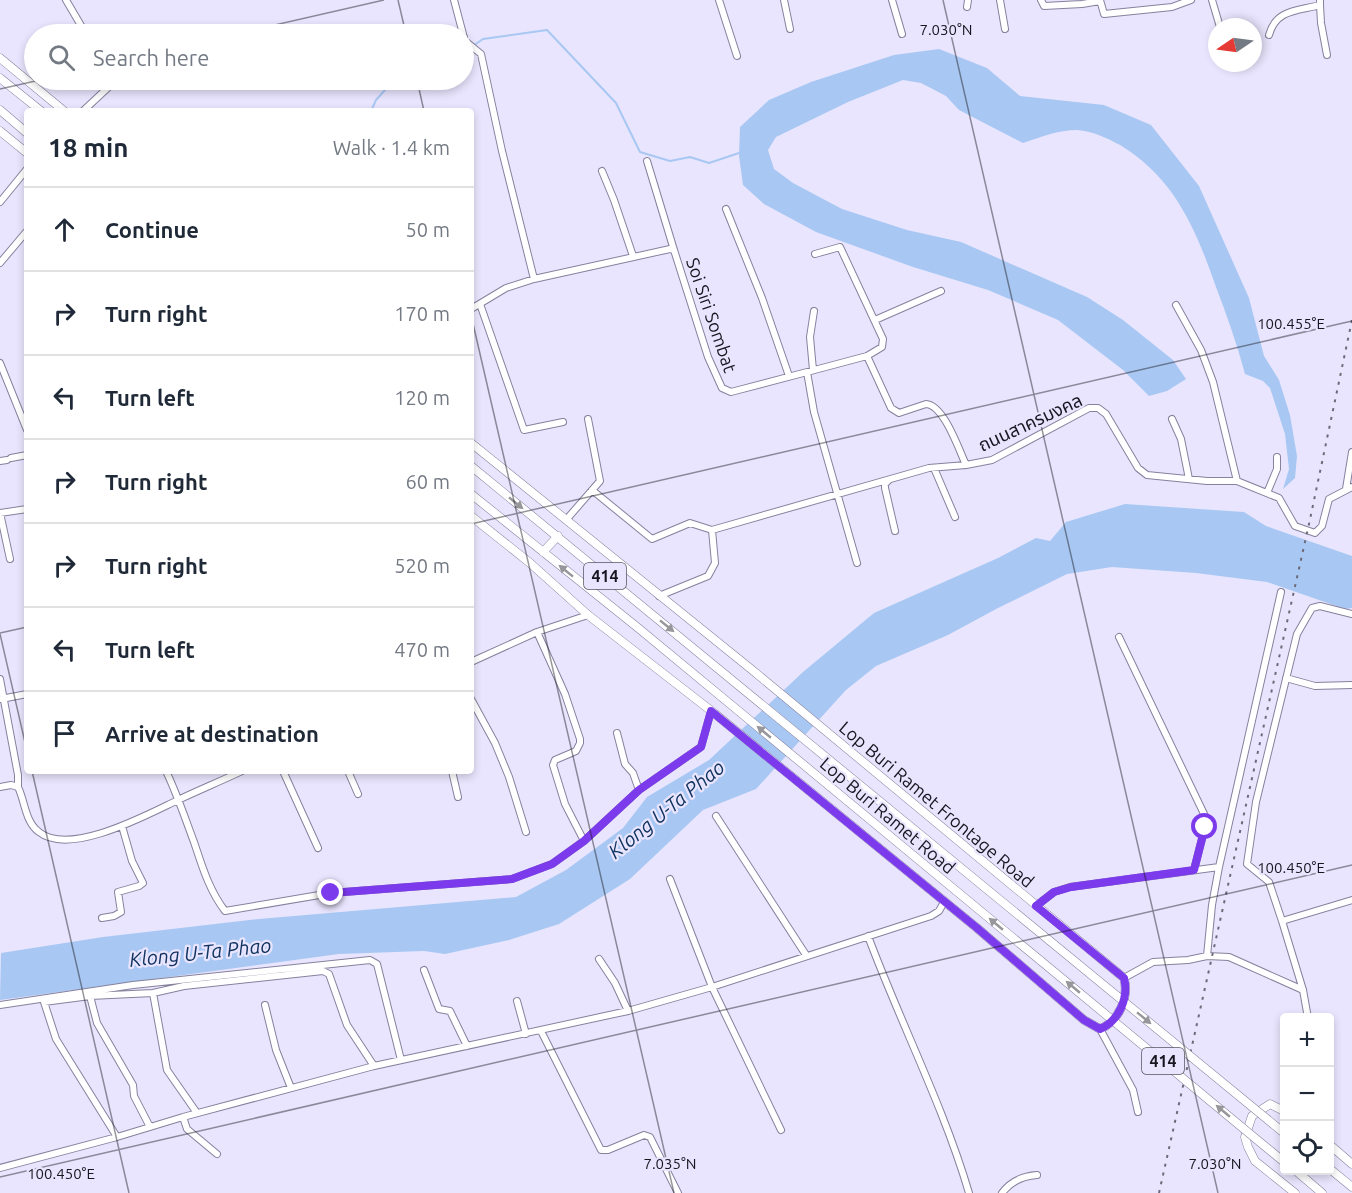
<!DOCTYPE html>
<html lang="en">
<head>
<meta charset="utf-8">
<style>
  body { margin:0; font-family:Ubuntu,"Noto Sans Thai",sans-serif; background:#f2f2f3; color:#1f2937 }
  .controls { position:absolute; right:18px; bottom:18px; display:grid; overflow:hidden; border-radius:6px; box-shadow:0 3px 9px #0003 }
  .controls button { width:54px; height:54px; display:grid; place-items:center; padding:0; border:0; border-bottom:2px solid #e0e1e3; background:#fff; color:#1f2937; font:30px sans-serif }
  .compass { position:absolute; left:1208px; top:18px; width:54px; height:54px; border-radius:50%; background:#fff; box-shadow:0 3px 9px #0003; rotate:257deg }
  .stop { position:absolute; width:18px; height:18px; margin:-14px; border:4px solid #7c3aed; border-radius:50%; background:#fff }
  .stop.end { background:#7c3aed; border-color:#fff; box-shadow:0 2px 6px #0008 }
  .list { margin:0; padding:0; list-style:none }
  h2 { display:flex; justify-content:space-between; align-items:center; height:78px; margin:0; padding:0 24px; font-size:26px }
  h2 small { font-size:20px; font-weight:400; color:#747a83 }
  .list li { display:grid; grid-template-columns:39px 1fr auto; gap:18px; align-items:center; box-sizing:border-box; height:84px; padding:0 24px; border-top:2px solid #e0e1e3 }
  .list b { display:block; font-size:22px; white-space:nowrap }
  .list em { font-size:20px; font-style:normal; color:#747a83 }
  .icon { flex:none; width:33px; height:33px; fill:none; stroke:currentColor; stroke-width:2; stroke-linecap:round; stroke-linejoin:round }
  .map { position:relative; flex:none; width:1352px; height:1193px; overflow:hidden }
  .search { position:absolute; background:#fff; box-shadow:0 3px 9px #0003; left:24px; top:24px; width:450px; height:66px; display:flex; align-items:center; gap:15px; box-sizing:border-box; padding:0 21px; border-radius:33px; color:#747a83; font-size:22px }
  .panel { position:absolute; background:#fff; box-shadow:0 3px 9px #0003; left:24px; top:108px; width:450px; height:666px; border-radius:6px }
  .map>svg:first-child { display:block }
  .water { fill:#a8c8f3 }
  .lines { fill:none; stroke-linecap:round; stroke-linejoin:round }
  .stream { stroke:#a8c8f3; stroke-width:2 }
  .minor-casing { stroke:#86819d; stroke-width:8 }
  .major-casing { stroke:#86819d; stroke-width:9 }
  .minor { stroke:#fff; stroke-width:6 }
  .major { stroke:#fff; stroke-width:8 }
  .rail { stroke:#6d6a7a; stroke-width:2; stroke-dasharray:3 6; stroke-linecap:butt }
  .major-bridge-casing { stroke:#86819d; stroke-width:9; stroke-linecap:butt }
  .major-bridge { stroke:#fff; stroke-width:8 }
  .oneway { fill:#97969b }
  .route { stroke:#7c3aed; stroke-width:8 }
  .ticks { fill:none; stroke:#181620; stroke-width:1.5; stroke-opacity:0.45 }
  .labels { text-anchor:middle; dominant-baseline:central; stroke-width:4.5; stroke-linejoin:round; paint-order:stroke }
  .shield { fill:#e9e5fe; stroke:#575463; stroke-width:1.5 }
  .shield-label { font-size:16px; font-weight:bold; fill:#181620 }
  .street-label { font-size:18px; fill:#181620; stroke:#e9e5fe }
  .water-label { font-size:20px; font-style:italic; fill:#113460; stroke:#e9e5fe }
  .ticks-label { font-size:15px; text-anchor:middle; fill:#181620; stroke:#e9e5fe; stroke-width:4.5; stroke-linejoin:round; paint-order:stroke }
</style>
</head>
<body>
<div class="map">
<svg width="1352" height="1193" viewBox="0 0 1352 1193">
  <rect width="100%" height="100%" fill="#e9e5fe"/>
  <path class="water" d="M939,49L987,68L1020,96L1104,105L1151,125L1199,186L1249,298L1264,356L1279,380L1290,415L1297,456L1295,478L1283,489L1289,469L1285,434L1270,388L1263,381L1245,374C1237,344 1227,316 1216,287C1196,230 1175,178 1120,145C1107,138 1092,131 1077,130C1058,130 1041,137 1023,143L959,110L946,96L921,83L903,80L848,102L776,137L768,150L774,169L793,183L842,209L907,230L961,242L1087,297L1123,320L1173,360L1186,379L1167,391L1149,396L1123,370L1058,320L988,290L913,267L816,232L764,204L743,185L739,156L740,127L769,100L811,82L894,55Z
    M1125,504L1244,512L1266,526L1352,556V608L1345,609L1267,582L1196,573L1112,567L1067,574L998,608L948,635L876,666L846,690L756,789L703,810L630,879L559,924L509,940L445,954L424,951L339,954L0,1000L1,953L103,937L259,919L516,897L566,870L623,828L647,797L709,760L803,672L874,613L998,558L1036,538L1050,541L1066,522Z"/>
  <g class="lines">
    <path class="stream" d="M464,52L483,39L547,30L616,103L640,152L670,161L690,157L709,163L739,153
      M371,111L376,100L394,80"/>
    <defs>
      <path id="minor" d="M66,0L86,34
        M454,0L463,34
        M719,0L737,56
        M784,0L790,29
        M892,0L902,34
        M1000,0L1005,29
        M1041,0L1044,6L1082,4L1100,1
        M1100,0L1104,14L1172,7L1191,0
        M1212,0L1220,27
        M1320,5L1321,23L1327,55
        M967,7L968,0
        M1269,35C1276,9 1298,11 1320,5V0
        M464,37V40L481,54L502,151L534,279
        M83,111L114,82L112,80
        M647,161L674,250
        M602,171L614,200L633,256
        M0,202L27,169
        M726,209L762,298L789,376
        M0,263L27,231
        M480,304L524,430L563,422
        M1176,305L1201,350L1213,382L1237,481
        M471,309L506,288L534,279L670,249L674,250L708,357L722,388L731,392L807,372L814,412L857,563
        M875,320L941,291
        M867,356L891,408L899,413L926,404C944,405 959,450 966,465
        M0,363L27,430
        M813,370L810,337L814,311
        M807,372L867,356L882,347L883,339L840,247L815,254
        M1172,419L1181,439L1189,479
        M11,458L27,455
        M0,461L7,460
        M934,468L955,517
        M889,480L885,484V488L895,531
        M1346,489L1352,452
        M592,490L652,539L690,523L712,530
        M1267,493L1277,469V457
        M0,513L10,559
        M0,513L27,509
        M566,520L600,481L588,419
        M659,596L708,576L715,563L712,530L929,468L966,465L992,460L1089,408H1098L1106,414L1138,468L1147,475L1207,481H1237L1279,498L1295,526L1315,533L1322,526L1329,499L1352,487
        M537,632L565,694L580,739V743L576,751L555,760L553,765L565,804L584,841
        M1119,637L1205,816V827L1194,870
        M471,662L537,632L588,615
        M1286,678L1315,686L1352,685
        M0,679L18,775V787
        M1,699L27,694
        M471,699L495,743L509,777L526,832
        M617,733L625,764L633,773L639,790
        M166,771C177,794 185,818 194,842C202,866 209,890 225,911L331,893L512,879L552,864L584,841L639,790L701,747L711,711
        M283,771L318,848
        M348,771L358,794
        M452,771L458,797
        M0,787L11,785L18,787C25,801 25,822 39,832C70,857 148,814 178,800C199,790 221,781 242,771
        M716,816L806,955
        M1219,867L1281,592
        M670,879L712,987L781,1130
        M1036,906L1054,892L1070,887L1219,867L1212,905L1207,956
        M102,918L114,916L121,912L118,892L139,886L143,883L132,861L122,826
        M1282,921L1269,882L1247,864L1256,802L1297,634L1312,608L1320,606L1352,614
        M868,936C900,1022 943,1105 969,1193
        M599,959L615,983L628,1011
        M424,970L439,1009L450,1011L467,1046
        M1124,978L1153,962L1188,960L1207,956L1229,957L1303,990
        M153,993L167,1070L197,1113
        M90,996L97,1023L133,1085L134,1096L150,1127
        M517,1001L526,1034
        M0,1005L133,985L370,960L377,964L401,1060
        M265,1005L276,1050L291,1088
        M1308,1018L1303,990L1282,921L1352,900
        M1100,1029L1133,1090L1138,1112
        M541,1031L601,1150H608L644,1135L650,1137L678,1193
        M183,1117L187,1129L217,1154
        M117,1137L56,1039L44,1002L90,996L153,993L184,986L323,971L329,974L347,1025L374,1066
        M0,1168L117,1137L183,1117L374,1066L628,1011L712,987L931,916L939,911L944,902
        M1002,1193C1011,1181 1022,1176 1037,1175"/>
      <path id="major" d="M0,58L64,111
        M0,78L41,111
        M0,110L27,133
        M0,131L27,153
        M471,443L751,669L1124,978C1129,998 1119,1021 1100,1029L1084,1020L977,928L714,713L588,615L530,563L471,516
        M471,466L1050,941
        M471,494L637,627L1041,961
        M543,552L558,536
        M1284,1111L1270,1104L1252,1116L1245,1137L1248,1147L1255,1161L1295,1193
        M1330,1145L1352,1164
        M1330,1169L1352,1187
        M1295,1170L1322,1193"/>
    </defs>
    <use href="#minor" class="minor-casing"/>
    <use href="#major" class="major-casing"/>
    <use href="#minor" class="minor"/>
    <use href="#major" class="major"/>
    <path class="rail" d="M1159,1193L1309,524L1352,320"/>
    <defs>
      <path id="major-bridge" d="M1050,941L1284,1133
        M1041,961L1284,1162"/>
    </defs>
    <use href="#major-bridge" class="major-bridge-casing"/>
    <use href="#major-bridge" class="major-bridge"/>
  </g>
  <defs><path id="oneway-solid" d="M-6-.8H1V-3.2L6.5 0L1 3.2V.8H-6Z" transform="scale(1.5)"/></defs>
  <g class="oneway">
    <use href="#oneway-solid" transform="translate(516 503) rotate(39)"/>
    <use href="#oneway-solid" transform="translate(566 571) rotate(-141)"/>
    <use href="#oneway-solid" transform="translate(667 626) rotate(39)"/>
    <use href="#oneway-solid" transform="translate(764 732) rotate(-140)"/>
    <use href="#oneway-solid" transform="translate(996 924) rotate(-140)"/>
    <use href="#oneway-solid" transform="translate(1073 987) rotate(-140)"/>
    <use href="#oneway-solid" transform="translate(1144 1018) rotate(39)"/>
    <use href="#oneway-solid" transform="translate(1223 1111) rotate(-140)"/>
  </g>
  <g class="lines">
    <path class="route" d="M331,893L512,879L552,864L584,841L639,790L701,747L711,711L977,928L1084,1020L1100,1029C1119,1021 1129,998 1124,978L1036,906L1054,892L1071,887L1194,870L1205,827"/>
  </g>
  <path class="ticks" d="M398,0L406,34M943,0L1218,1193M235,34L384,0M417,80L424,111M0,89L40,80M471,315L674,1193M471,524L1352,321M0,633L27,627M0,634L27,751M32,771L129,1193M0,1177L1352,865"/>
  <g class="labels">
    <g class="shield">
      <rect x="584" y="563" width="42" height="26" rx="4.5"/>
      <rect x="1142" y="1048" width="42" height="26" rx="4.5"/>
    </g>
    <g class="shield-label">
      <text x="605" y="576">414</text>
      <text x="1163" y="1061">414</text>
    </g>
    <g class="street-label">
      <text transform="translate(712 315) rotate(71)">Soi Siri Sombat</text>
      <text transform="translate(1030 422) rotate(-25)">ถนนสาครมงคล</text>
      <text transform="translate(937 804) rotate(40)">Lop Buri Ramet Frontage Road</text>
      <text transform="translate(888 815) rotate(40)">Lop Buri Ramet Road</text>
    </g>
    <g class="water-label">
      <text transform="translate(666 809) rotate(-39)">Klong U-Ta Phao</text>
      <text transform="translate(200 952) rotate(-6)">Klong U-Ta Phao</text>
    </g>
  </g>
  <g class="ticks-label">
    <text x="946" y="35">7.030°N</text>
    <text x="1291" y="329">100.455°E</text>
    <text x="1291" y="873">100.450°E</text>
    <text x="670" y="1169">7.035°N</text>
    <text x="1215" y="1169">7.030°N</text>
    <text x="61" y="1179">100.450°E</text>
  </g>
</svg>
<div class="controls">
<button>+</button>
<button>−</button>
<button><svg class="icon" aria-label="locate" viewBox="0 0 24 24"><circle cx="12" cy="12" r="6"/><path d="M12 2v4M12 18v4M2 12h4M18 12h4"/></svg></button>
</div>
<svg class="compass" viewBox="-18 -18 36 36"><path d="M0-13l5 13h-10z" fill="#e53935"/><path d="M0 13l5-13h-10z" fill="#747a83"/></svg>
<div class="stop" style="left:1205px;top:827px"></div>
<div class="stop end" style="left:331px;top:893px"></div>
<div class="search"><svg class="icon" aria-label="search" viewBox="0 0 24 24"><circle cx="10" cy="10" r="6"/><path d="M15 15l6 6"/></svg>Search here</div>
<section class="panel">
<h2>18 min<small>Walk · 1.4 km</small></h2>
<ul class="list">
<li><svg class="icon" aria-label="ahead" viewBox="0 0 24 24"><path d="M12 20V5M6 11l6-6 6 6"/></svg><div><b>Continue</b></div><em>50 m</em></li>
<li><svg class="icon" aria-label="right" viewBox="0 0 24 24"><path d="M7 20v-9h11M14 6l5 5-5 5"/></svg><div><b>Turn right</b></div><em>170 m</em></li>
<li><svg class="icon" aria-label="left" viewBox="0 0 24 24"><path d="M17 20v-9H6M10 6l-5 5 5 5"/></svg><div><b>Turn left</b></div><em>120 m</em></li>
<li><svg class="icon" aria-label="right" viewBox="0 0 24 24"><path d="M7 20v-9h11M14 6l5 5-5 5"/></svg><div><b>Turn right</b></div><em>60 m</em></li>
<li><svg class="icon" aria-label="right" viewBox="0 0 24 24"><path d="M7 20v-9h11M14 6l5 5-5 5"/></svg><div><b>Turn right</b></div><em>520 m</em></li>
<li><svg class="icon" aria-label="left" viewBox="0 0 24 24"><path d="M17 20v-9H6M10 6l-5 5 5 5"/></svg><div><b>Turn left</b></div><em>470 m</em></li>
<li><svg class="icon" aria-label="arrive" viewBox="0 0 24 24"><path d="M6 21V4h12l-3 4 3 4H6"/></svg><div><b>Arrive at destination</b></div></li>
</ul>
</section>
</div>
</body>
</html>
